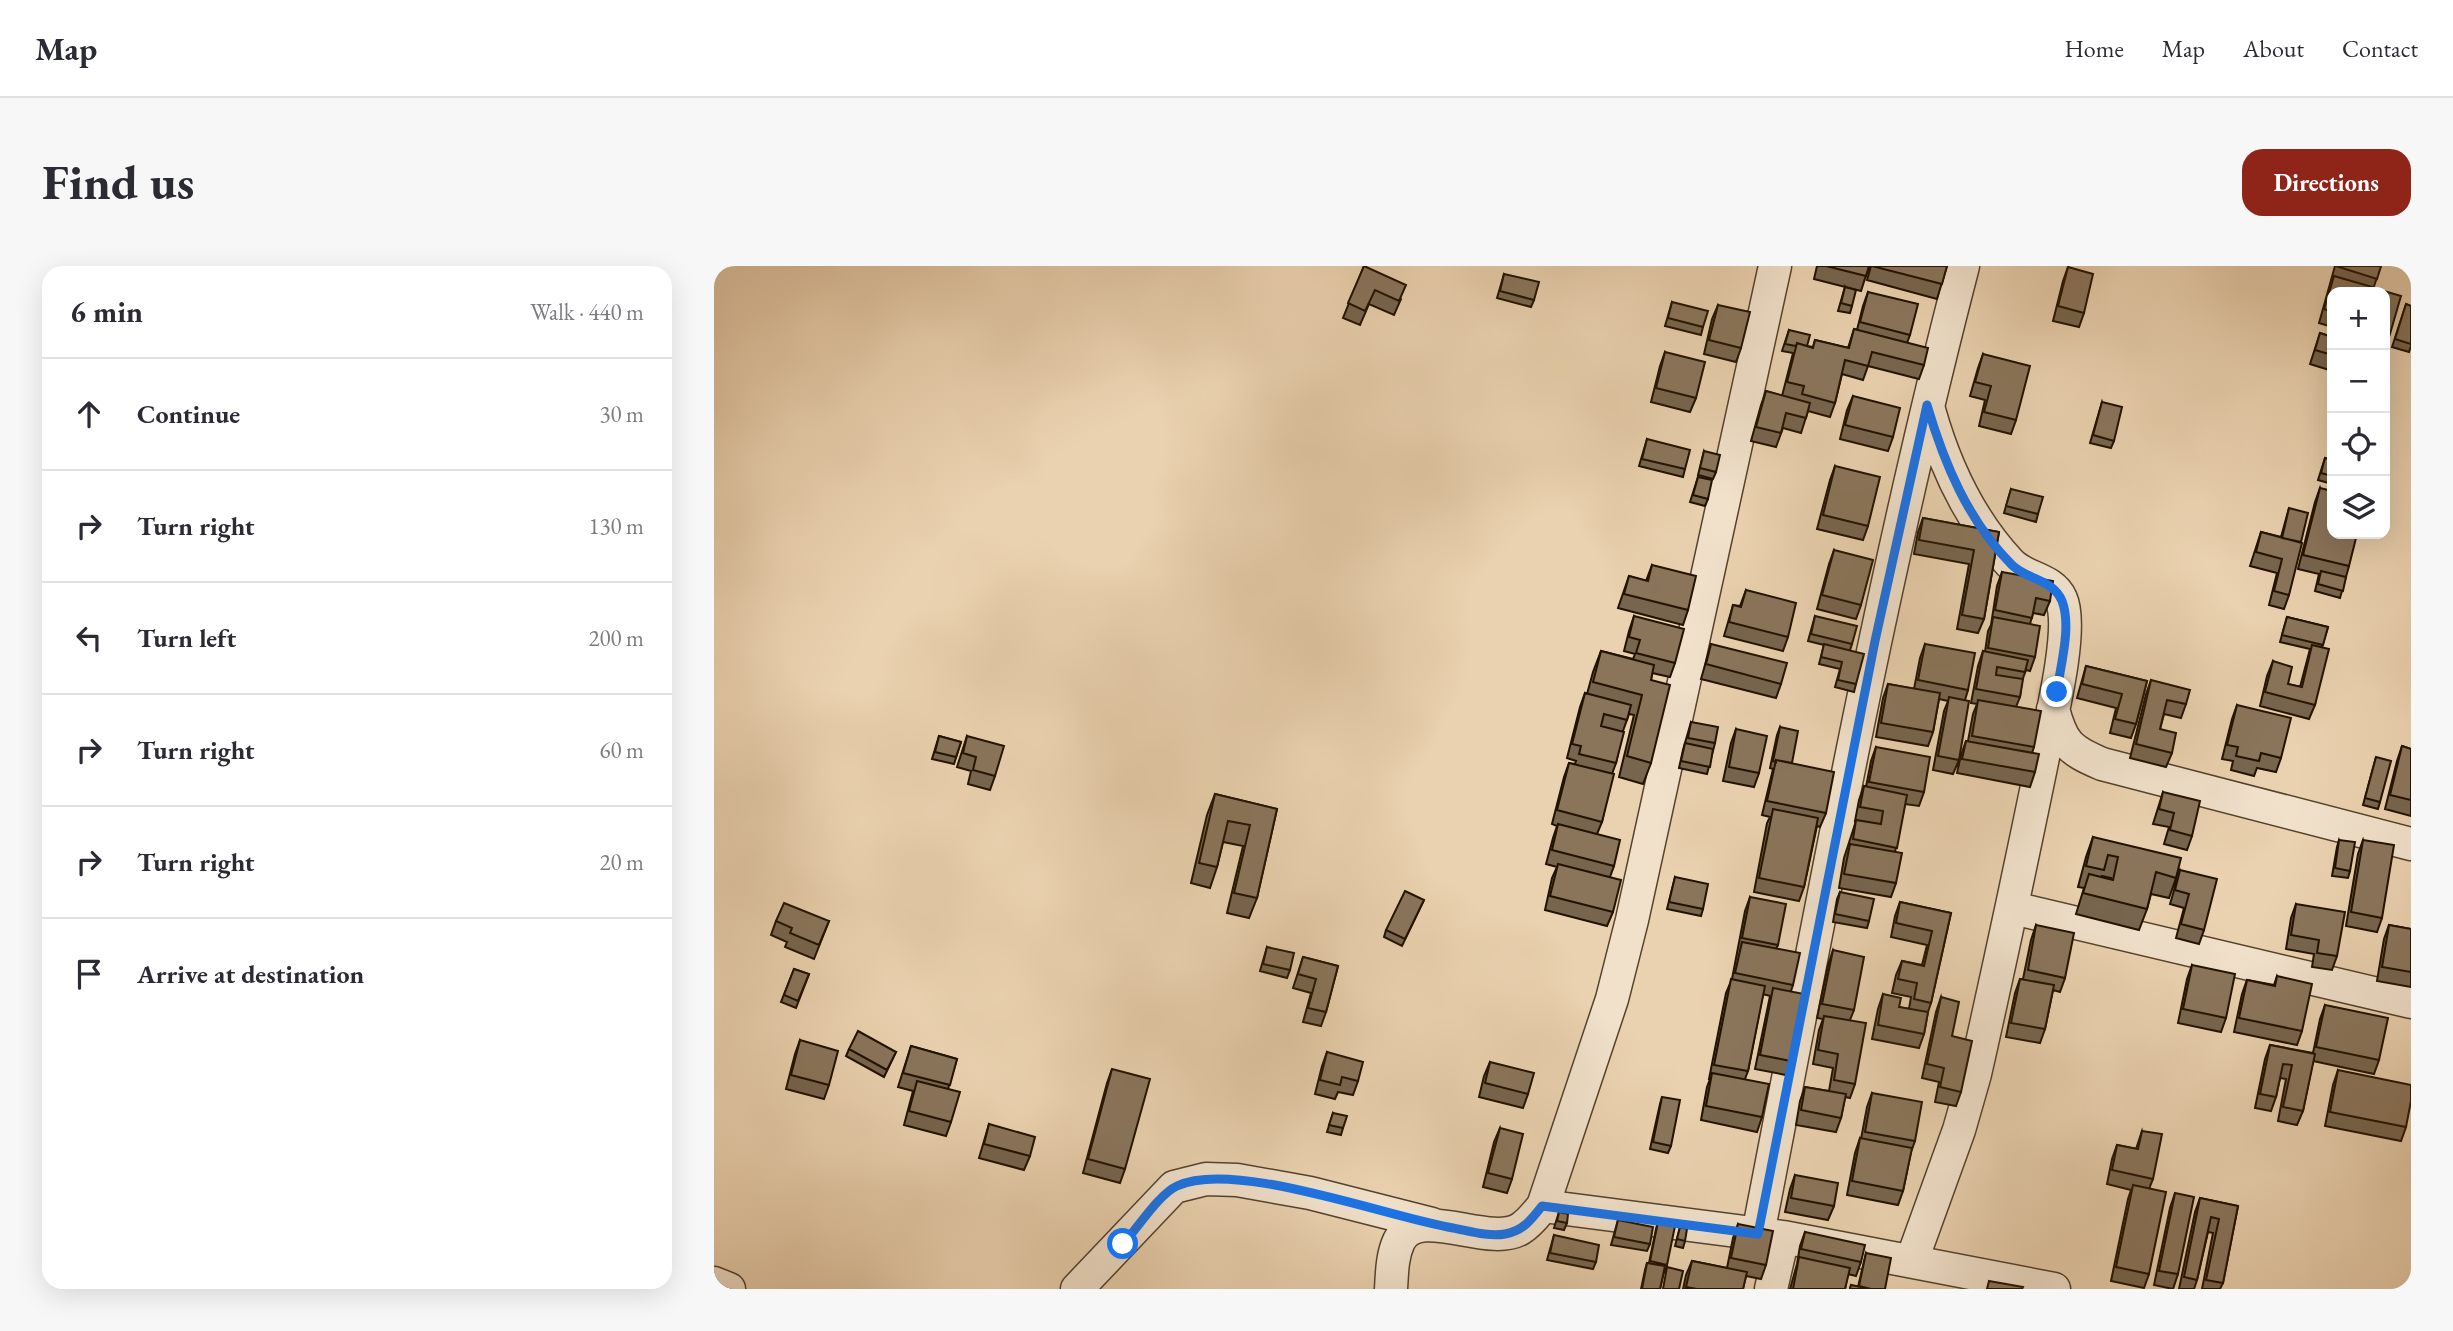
<!DOCTYPE html>
<html lang="en">
<head>
<meta charset="utf-8">
<style>
  body { margin:0; font-family:"EB Garamond",serif; background:#f7f7f7; color:#2b2b33 }
  .controls { position:absolute; right:21px; top:21px; display:grid; overflow:hidden; border-radius:14px; box-shadow:0 7px 28px #0002 }
  .controls button { width:63px; height:63px; display:grid; place-items:center; padding:0; border:0; border-bottom:2px solid #e1e1e2; background:#fff; color:#2b2b33; font:35px sans-serif }
  .stop { position:absolute; width:21px; height:21px; margin:-16px; border:5px solid #1a73e8; border-radius:50%; background:#fff }
  .stop.end { background:#1a73e8; border-color:#fff; box-shadow:0 2px 7px #0008 }
  .list { margin:0; padding:0; list-style:none }
  h2 { display:flex; justify-content:space-between; align-items:center; height:91px; margin:0; padding:0 28px; font-size:30px }
  h2 small { font-size:23px; font-weight:400; color:#7c7c81 }
  .list li { display:grid; grid-template-columns:46px 1fr auto; gap:21px; align-items:center; box-sizing:border-box; height:112px; padding:0 28px; border-top:2px solid #e1e1e2 }
  .list b { display:block; font-size:26px; white-space:nowrap }
  .list em { font-size:23px; font-style:normal; color:#7c7c81 }
  .icon { flex:none; width:38px; height:38px; fill:none; stroke:currentColor; stroke-width:2; stroke-linecap:round; stroke-linejoin:round }
  .map { position:relative; flex:none; width:1697px; height:1023px; overflow:hidden; border-radius:21px }
  header { display:flex; align-items:center; gap:42px; box-sizing:border-box; height:98px; padding:0 35px; background:#fff; border-bottom:2px solid #e1e1e2 }
  header strong { font-size:33px }
  nav { display:flex; gap:38px; margin-inline-start:auto; font-size:24px }
  .intro { display:flex; align-items:center; justify-content:space-between; box-sizing:border-box; height:168px; padding:0 42px }
  h1 { margin:0; font-size:49px }
  .button { padding:18px 32px; border-radius:21px; background:#8f2418; color:#fff; font-size:24px; font-weight:700 }
  main { display:flex; gap:42px; padding:0 42px }
  aside { flex:1; background:#fff; border-radius:21px; box-shadow:0 7px 28px #0002 }
  .map>svg:first-child { display:block }
  .lines { fill:none; stroke-linecap:round; stroke-linejoin:round }
  .minor-casing { stroke:#54422c; stroke-width:35 }
  .minor { stroke:#f1e1cb; stroke-width:32 }
  .wall { fill:#77654e; stroke:#221200; stroke-width:2; fill-rule:evenodd }
  .building { fill:#8a755b; stroke:#221200; stroke-width:2 }
  .route { stroke:#1a73e8; stroke-width:9 }
</style>
</head>
<body>
<header>
<strong>Map</strong>
<nav><a>Home</a><a>Map</a><a>About</a><a>Contact</a></nav>
</header>
<div class="intro"><h1>Find us</h1><a class="button">Directions</a></div>
<main>
<aside>
<h2>6 min<small>Walk · 440 m</small></h2>
<ul class="list">
<li><svg class="icon" aria-label="ahead" viewBox="0 0 24 24"><path d="M12 20V5M6 11l6-6 6 6"/></svg><div><b>Continue</b></div><em>30 m</em></li>
<li><svg class="icon" aria-label="right" viewBox="0 0 24 24"><path d="M7 20v-9h11M14 6l5 5-5 5"/></svg><div><b>Turn right</b></div><em>130 m</em></li>
<li><svg class="icon" aria-label="left" viewBox="0 0 24 24"><path d="M17 20v-9H6M10 6l-5 5 5 5"/></svg><div><b>Turn left</b></div><em>200 m</em></li>
<li><svg class="icon" aria-label="right" viewBox="0 0 24 24"><path d="M7 20v-9h11M14 6l5 5-5 5"/></svg><div><b>Turn right</b></div><em>60 m</em></li>
<li><svg class="icon" aria-label="right" viewBox="0 0 24 24"><path d="M7 20v-9h11M14 6l5 5-5 5"/></svg><div><b>Turn right</b></div><em>20 m</em></li>
<li><svg class="icon" aria-label="arrive" viewBox="0 0 24 24"><path d="M6 21V4h12l-3 4 3 4H6"/></svg><div><b>Arrive at destination</b></div></li>
</ul>
</aside>
<div class="map">
<svg width="1697" height="1023" viewBox="0 0 1697 1023">
  <rect width="100%" height="100%" fill="#ead1af"/>
  <filter id="stains"><feTurbulence type="fractalNoise" baseFrequency=".00286" numOctaves="4"/><feColorMatrix values="0 0 0 0 .2 0 0 0 0 .09 0 0 0 0 .02 0 0 0 .5 -.17"/></filter>
  <radialGradient id="worn" r=".72"><stop offset=".6" stop-color="#630" stop-opacity="0"/><stop offset="1" stop-color="#630" stop-opacity=".3"/></radialGradient>
  <g class="lines">
    <defs>
      <path id="minor" d="M1339,443C1348,477 1355,484 1388,498L1697,578
        M1299,642L1697,736
        M829,940L1069,971L1340,1023
        M1044,968C1107,644 1166,319 1249,0
        M1198,994L1245,864L1261,808C1284,706 1306,603 1327,501C1334,465 1361,363 1347,333C1338,312 1311,313 1296,297C1255,253 1231,201 1215,144
        M0,1017L15,1023
        M363,1023L460,921L492,913L523,914L596,927L718,958
        M677,1023C678,1007 678,990 685,975C704,937 773,982 806,963C816,957 822,948 829,940L898,733L918,654L1061,0
        M1057,1023L1069,971"/>
    </defs>
    <use href="#minor" class="minor-casing"/>
    <use href="#minor" class="minor"/>
  </g>
  <path class="wall" d="M650,0L687,33L680,49L655,38L646,59L629,52Z
    M1103,0H1155L1147,25L1100,13Z
    M1157,0H1233L1223,33L1153,14Z
    M1621,0H1667L1658,26H1618V61L1605,57Z
    M1354,1L1370,47L1365,61L1339,55L1349,15Z
    M790,8L820,34L817,41L783,32Z
    M1131,21L1138,40L1136,47L1124,45Z
    M1154,26L1196,69L1193,77L1210,99L1205,113L1154,100L1149,114L1128,108L1121,137L1116,151L1094,145L1087,167L1069,162L1062,181L1037,175L1047,139L1052,125L1068,130L1079,87L1068,85L1075,64L1093,80L1099,81L1101,74L1134,82L1140,63L1143,64L1149,40Z
    M1671,26L1676,68L1671,82Z
    M958,36L989,61L987,69L951,60Z
    M1692,38L1697,40V80L1695,86L1678,81Z
    M1004,39L1027,82L1022,96L990,88L998,53Z
    M1606,67L1618,71V105L1596,98Z
    M951,86L982,132L976,146L937,136L946,100Z
    M1269,88L1302,154L1297,168L1265,160L1271,134L1256,130L1264,102Z
    M1139,130L1179,171L1174,185L1126,173L1133,144Z
    M1388,136L1400,175L1397,182L1376,177Z
    M933,173L971,203L969,211L925,200Z
    M990,185L1002,206L999,213L984,209Z
    M1611,192L1618,194V218L1604,214Z
    M1121,200L1154,260L1149,274L1103,263L1116,214Z
    M984,211L994,233L991,240L976,236Z
    M1606,222L1618,268L1635,300L1626,332L1601,325L1605,308L1584,303L1601,236Z
    M1297,223L1324,248L1322,256L1290,247Z
    M1575,242V329L1570,343L1555,339L1563,307L1536,300L1547,266L1567,271Z
    M1209,252L1285,266L1270,353L1264,367L1243,363L1255,298L1200,288L1204,266Z
    M1120,284L1147,339L1142,353L1103,343L1115,298Z
    M938,299L974,344L969,359L904,342L915,310L932,315Z
    M1288,306L1336,335L1330,349L1319,347L1316,358L1321,391L1316,405L1312,404L1308,415L1306,431L1302,441L1320,481L1318,487L1321,506L1316,521L1243,507L1247,489L1252,475H1254L1259,448L1263,438L1257,437L1264,400L1269,385L1271,386L1274,365L1277,359L1283,320Z
    M1032,324L1074,371L1069,385L1010,370L1019,339L1026,340Z
    M920,350L961,397L956,411L938,407L937,414V497L929,518L905,511L920,449L915,448L909,465L902,497L898,508L888,556L883,568L900,600L896,611L899,646L893,660L831,644L838,612L843,601L832,598L839,572L843,560L838,558L850,511L855,497L861,498L862,495L853,492L866,441L871,427L873,428L879,406L887,385L919,393L921,388L910,385L915,365Z
    M1101,350L1138,378L1136,384L1142,418L1140,426L1121,421L1126,403L1105,398L1110,379L1094,375Z
    M1573,351L1614,361L1608,381L1601,439L1595,453L1546,440L1553,410L1559,395L1574,418L1586,421L1596,383L1566,376Z
    M997,378L1067,418L1062,432L987,413Z
    M1211,378L1254,424L1251,434L1245,494L1239,508L1219,504L1230,445L1234,435L1225,433L1219,466L1214,480L1162,471L1169,432L1174,418L1200,423L1206,392Z
    M1372,400L1433,415L1422,458L1417,472L1396,467L1402,442L1363,432Z
    M1437,414L1472,438L1467,452L1450,448L1446,463L1458,487L1452,501L1416,492L1432,428Z
    M1523,439L1567,492L1562,506L1543,502L1540,510L1517,504L1519,495L1508,493L1518,453Z
    M977,456L1001,477L993,508L965,502L969,484Z
    M1066,461L1078,497L1112,547L1106,561L1103,560L1090,621L1085,635L1040,626L1053,557L1056,551L1048,549L1059,503L1056,502L1063,469Z
    M1022,463L1045,507L1040,521L1009,515L1017,477Z
    M225,470L247,476L240,498L218,493Z
    M253,470L281,510L276,524L254,518L257,505L243,501Z
    M1688,480L1697,483V550L1671,543L1683,495Z
    M1162,481L1210,526L1205,540L1191,538L1181,586L1182,617L1177,631L1125,622L1130,592L1142,555H1141L1145,534L1150,520L1152,521L1157,495Z
    M1662,491L1666,536L1664,543L1649,539Z
    M1449,526L1478,570L1473,584L1450,578L1455,561L1439,558Z
    M501,528L563,543L543,632L535,652L513,647L529,580L509,576L503,601L496,622L477,617L493,549Z
    M1379,571L1462,612L1455,632L1437,628L1433,643L1425,664L1362,648L1370,622L1364,621L1372,591ZM1388,610L1397,612V614L1388,612Z
    M1625,574L1636,605L1634,612L1618,610L1623,581Z
    M1649,574L1668,652L1663,666L1632,660L1644,588Z
    M1466,604L1490,664L1485,678L1462,672L1470,642L1456,638Z
    M961,611L989,643L987,650L953,643Z
    M1126,626L1155,655L1153,662L1119,656L1123,633Z
    M1036,631L1064,679L1062,683L1079,719L1077,725V795L1072,809L1041,803L1056,730L1049,728L1034,805L1031,813L1048,851L1043,866L987,854L993,821L996,813H995L1012,727L1018,713L1031,645Z
    M710,634L688,680L670,671L672,664Z
    M1186,636L1237,647L1217,737L1214,746L1210,768L1205,782L1158,773L1164,743L1169,728L1185,741L1195,743L1197,731L1178,727L1182,709L1188,695L1208,699L1213,679L1177,671L1181,650Z
    M1582,638L1623,690L1618,704L1598,701L1600,688L1572,683L1577,652Z
    M62,655H115L100,693L71,681L73,676L57,669Z
    M1322,659L1351,712L1346,726L1339,724L1331,763L1326,777L1292,771L1301,727L1306,713H1309L1317,674Z
    M1675,659L1697,663V721L1663,715L1670,673Z
    M553,681L576,704L573,712L546,705Z
    M1119,684L1140,744L1136,754L1141,818L1136,832L1131,831L1127,852L1122,866L1082,859L1086,835L1091,821L1115,825L1119,802L1099,798L1105,764L1109,753L1103,752L1114,699Z
    M589,691L624,700L612,746L607,760L589,756L597,727L579,722Z
    M1478,699L1512,752L1507,766L1464,757L1473,713Z
    M80,703L95,708L82,742L67,736Z
    M1563,710L1588,765L1583,779L1520,766L1528,728L1533,714L1560,719Z
    M1227,731L1247,826L1242,840L1221,836L1225,816L1208,812L1222,746Z
    M1611,739L1665,794L1660,808L1599,795L1589,845L1583,859L1564,855L1572,813L1566,812L1562,831L1557,845L1541,842L1551,793L1556,779L1599,787L1606,753Z
    M86,774L115,819L110,833L72,823L81,788Z
    M197,780L243,793L234,823L237,856L232,870L190,859L199,825L184,821Z
    M135,783L182,786L170,811L132,790Z
    M613,786L644,815L639,829L624,826L621,833L601,828L608,800Z
    M776,796L814,828L809,842L765,831L770,810Z
    M398,803L411,903L406,917L369,907L393,817Z
    M1624,804L1692,861L1687,875L1611,860L1619,819Z
    M1158,827L1201,875L1197,886L1189,925L1184,939L1133,929L1141,887L1146,872L1147,873L1153,841Z
    M948,831L957,880L954,887L936,883L946,838Z
    M619,847L629,862L627,869L613,866Z
    M275,858L316,890L310,904L265,892Z
    M786,862L798,913L793,927L769,921L780,876Z
    M1428,865L1439,913L1435,923V1008L1430,1022L1397,1015L1414,933L1417,924L1393,918L1398,893L1403,879L1422,883Z
    M1081,909L1120,940L1114,954L1071,946L1076,923Z
    M1461,927L1464,1008L1459,1023L1440,1019L1456,942Z
    M1486,932L1524,940L1509,1017L1506,1023H1488L1499,967L1494,966L1483,1014L1480,1023H1465L1481,946Z
    M845,946L853,957L850,964L840,962Z
    M904,954L936,978L933,985L897,979Z
    M944,956L953,999L951,1006H950L946,1023H927L931,1004L933,997H935L942,963Z
    M1024,958L1052,999L1047,1013L1032,1010L1029,1023H969L972,1009L978,995L1013,1002L1019,972Z
    M966,961L971,975L969,982L961,980Z
    M1091,966L1147,996L1142,1010L1134,1008L1131,1023H1076L1083,998L1086,980Z
    M840,969L882,996L879,1003L833,994Z
    M1152,987L1171,1023H1136L1137,1019L1144,1021Z"/>
  <path class="building" d="M650,0L692,19L685,35L661,24L651,45L634,37Z
    M1112,0H1155L1152,10Z
    M1158,0H1233L1228,18Z
    M1622,0H1667L1663,13Z
    M1354,1L1379,8L1370,47L1344,40Z
    M790,8L825,16L820,34L786,25Z
    M1620,10L1658,21L1656,26H1618V46L1610,43Z
    M1131,21L1142,24L1138,40L1127,37Z
    M1663,23L1687,30L1676,68L1671,66V26H1663Z
    M1154,26L1204,38L1196,69L1146,56Z
    M958,36L994,45L989,61L954,52Z
    M1692,38L1697,40V78L1681,73Z
    M1004,39L1036,46L1027,82L995,74Z
    M1140,63L1214,82L1210,99L1158,86L1154,100L1131,94L1121,137L1088,128L1090,120L1073,116L1083,77L1099,82L1101,74L1135,82Z
    M1075,64L1096,69L1093,80L1083,77L1082,80L1071,78Z
    M1606,67L1618,71V89L1601,84Z
    M951,86L991,96L982,132L942,122Z
    M1269,88L1316,100L1302,154L1270,146L1277,120L1261,116Z
    M1052,125L1096,137L1092,152L1072,147L1067,167L1042,161Z
    M1139,130L1186,142L1179,171L1131,159Z
    M1388,136L1408,141L1400,175L1379,169Z
    M933,173L976,184L971,203L928,193Z
    M990,185L1006,189L1002,206L986,202Z
    M1611,192L1618,194V210L1607,207Z
    M1121,200L1166,211L1154,260L1109,249Z
    M984,211L998,214L994,233L979,229Z
    M1606,222L1618,225V268H1643L1635,300L1589,289Z
    M1297,223L1329,231L1324,248L1292,240Z
    M1575,242L1594,247L1587,276L1568,272Z
    M1209,252L1285,266L1270,353L1248,349L1260,284L1205,274Z
    M1547,266L1588,277L1575,329L1560,325L1568,293L1542,286Z
    M1120,284L1159,294L1147,339L1108,329Z
    M938,299L982,310L974,344L910,328L915,310L934,315Z
    M1607,305L1632,311L1629,325L1604,318Z
    M1288,306L1339,315L1336,335L1322,332L1318,352L1281,344Z
    M1032,324L1082,337L1074,371L1015,356L1019,339L1027,341Z
    M920,350L970,363L961,397L922,387L926,374L915,371Z
    M1101,350L1143,360L1138,378L1097,368Z
    M1279,351L1326,360L1321,391L1274,382Z
    M1573,351L1614,361L1609,379L1568,369Z
    M997,378L1073,397L1067,418L992,398Z
    M1110,378L1150,388L1142,418L1124,414L1128,396L1107,391Z
    M1211,378L1261,387L1254,424L1204,414Z
    M1598,379L1615,383L1601,439L1551,426L1559,395L1578,401L1574,418L1588,421Z
    M887,385L940,399L937,414L956,419L937,497L913,490L928,429L879,416Z
    M1269,385L1314,394L1311,406L1283,401L1282,409L1309,413L1306,431L1262,423Z
    M1372,400L1433,415L1422,458L1401,453L1408,428L1368,418Z
    M1437,414L1476,424L1472,438L1453,434L1446,463L1462,467L1458,487L1422,478Z
    M1174,418L1226,427L1219,466L1167,457Z
    M871,427L917,439L913,454L890,448L887,460L910,466L902,497L865,488L867,480L858,478Z
    M1235,431L1255,435L1245,494L1224,490Z
    M1264,434L1327,445L1320,481L1258,470Z
    M1523,439L1577,452L1567,492L1547,487L1545,495L1522,490L1524,481L1513,479Z
    M977,456L1004,461L1001,477L974,472Z
    M1066,461L1084,465L1078,497L1062,494V496L1059,495Z
    M1022,463L1053,470L1045,507L1015,501Z
    M225,470L247,476L242,491L221,486Z
    M253,470L290,480L281,510L259,504L262,491L249,487Z
    M1252,475L1325,488L1321,506L1248,493Z
    M971,477L999,483L996,501L967,495Z
    M1688,480L1697,483V534L1676,529Z
    M1162,481L1216,491L1210,526L1155,516Z
    M1662,491L1677,495L1666,536L1651,532Z
    M1062,494L1120,506L1112,547L1053,535Z
    M855,497L900,508L888,556L843,544Z
    M1150,520L1193,529L1183,582L1139,573L1142,554L1167,558L1169,545L1146,541Z
    M1449,526L1486,535L1478,570L1456,564L1460,547L1445,543Z
    M501,528L563,543L543,632L520,627L536,559L514,555L503,601L485,597Z
    M1059,543L1104,552L1090,621L1045,612Z
    M844,558L906,574L900,600L838,584Z
    M1379,571L1467,592L1462,612L1442,606L1433,643L1369,627L1375,608L1399,614L1404,591L1394,589L1390,604L1372,600Z
    M1625,574L1641,576L1636,605L1621,602Z
    M1649,574L1680,579L1668,652L1637,646Z
    M1136,578L1188,587L1182,617L1130,608Z
    M844,598L907,614L899,646L836,630Z
    M1466,604L1503,613L1490,664L1467,658L1475,628L1461,624Z
    M961,611L994,618L989,643L955,636Z
    M691,625L710,634L691,673L672,664Z
    M1126,626L1160,633L1155,655L1121,648Z
    M1036,631L1072,638L1064,679L1028,672Z
    M1186,636L1237,647L1217,737L1200,733L1203,717L1184,713L1188,695L1210,700L1218,665L1182,657Z
    M70,637L115,655L105,679L76,667L78,662L62,655Z
    M1582,638L1631,646L1623,690L1603,687L1605,674L1577,669Z
    M1322,659L1360,667L1351,712L1314,704Z
    M1675,659L1697,663V706L1668,701Z
    M1028,676L1086,687L1079,719L1021,707Z
    M553,681L580,687L576,704L549,698Z
    M1119,684L1150,691L1140,744L1108,738Z
    M589,691L624,700L612,746L594,742L602,713L584,708Z
    M1478,699L1521,708L1512,752L1469,743Z
    M80,703L95,708L84,735L70,729Z
    M1563,710L1598,718L1588,765L1525,752L1533,714L1561,720Z
    M1017,713L1051,720L1034,805L1000,799Z
    M1306,713L1340,719L1331,763L1297,757Z
    M1059,722L1090,728L1077,795L1046,789Z
    M1169,728L1187,732L1185,741L1214,746L1210,768L1164,759Z
    M1227,731L1245,736L1238,770L1258,775L1247,826L1226,821L1230,802L1213,798Z
    M1611,739L1674,752L1665,794L1602,781Z
    M1110,750L1152,757L1141,818L1120,814L1124,788L1104,784Z
    M144,765L182,786L173,804L135,783Z
    M86,774L124,785L115,819L77,809Z
    M1556,779L1601,788L1589,845L1569,841L1578,799L1569,798L1562,831L1546,828Z
    M197,780L243,793L236,819L189,807Z
    M613,786L649,796L644,815L628,811L626,819L606,814Z
    M776,796L820,807L814,828L771,817Z
    M398,803L436,813L411,903L374,893Z
    M1624,804L1697,819V835L1692,861L1616,846Z
    M998,807L1055,818L1048,851L992,840Z
    M203,815L246,826L237,856L195,845Z
    M1091,821L1132,828L1127,852L1087,844Z
    M1158,827L1208,836L1201,875L1151,866Z
    M948,831L966,834L957,880L939,876Z
    M619,847L633,850L629,862L615,859Z
    M275,858L321,871L316,890L270,878Z
    M786,862L809,868L798,913L774,907Z
    M1428,865L1448,868L1439,913L1398,904L1403,879L1424,883Z
    M1146,872L1198,882L1189,925L1138,915Z
    M1081,909L1124,917L1120,940L1077,932Z
    M1419,919L1452,926L1435,1008L1402,1001Z
    M1461,927L1480,931L1464,1008L1445,1005Z
    M1486,932L1524,940L1509,1017L1492,1014L1505,953L1497,951L1483,1014L1470,1011Z
    M845,946L854,948L853,957L843,955Z
    M904,954L939,961L936,978L900,971Z
    M944,956L961,960L953,999L936,995Z
    M1024,958L1059,965L1052,999L1017,992Z
    M966,961L973,963L971,975L963,973Z
    M1091,966L1151,979L1147,996L1087,983Z
    M840,969L885,979L882,996L836,987Z
    M1152,987L1177,992L1171,1023H1157L1145,1020Z
    M1085,991L1136,1002L1131,1023H1079Z
    M978,995L1033,1006L1029,1023H983L972,1021Z
    M933,997L951,1000L946,1023H928Z
    M953,1001L969,1005L965,1023H949Z
    M1275,1015L1309,1021L1308,1023H1273Z
    M1137,1019L1157,1023H1136Z"/>
  <g class="lines">
    <path class="route" d="M409,978C423,963 445,928 463,920C520,893 673,951 739,962C755,965 775,971 791,968C809,965 818,953 828,940L1044,968L1161,375L1213,139C1230,197 1254,255 1298,299C1313,314 1339,313 1348,335C1358,361 1346,400 1343,426"/>
  </g>
  <rect width="100%" height="100%" filter="url(#stains)"/>
  <rect width="100%" height="100%" fill="url(#worn)"/>
</svg>
<div class="controls">
<button>+</button>
<button>−</button>
<button><svg class="icon" aria-label="locate" viewBox="0 0 24 24"><circle cx="12" cy="12" r="6"/><path d="M12 2v4M12 18v4M2 12h4M18 12h4"/></svg></button>
<button><svg class="icon" aria-label="layers" viewBox="0 0 24 24"><path d="M12 4l9 5-9 5-9-5zM3 14l9 5 9-5"/></svg></button>
</div>
<div class="stop" style="left:409px;top:978px"></div>
<div class="stop end" style="left:1343px;top:426px"></div>
</div>
</main>
</body>
</html>
